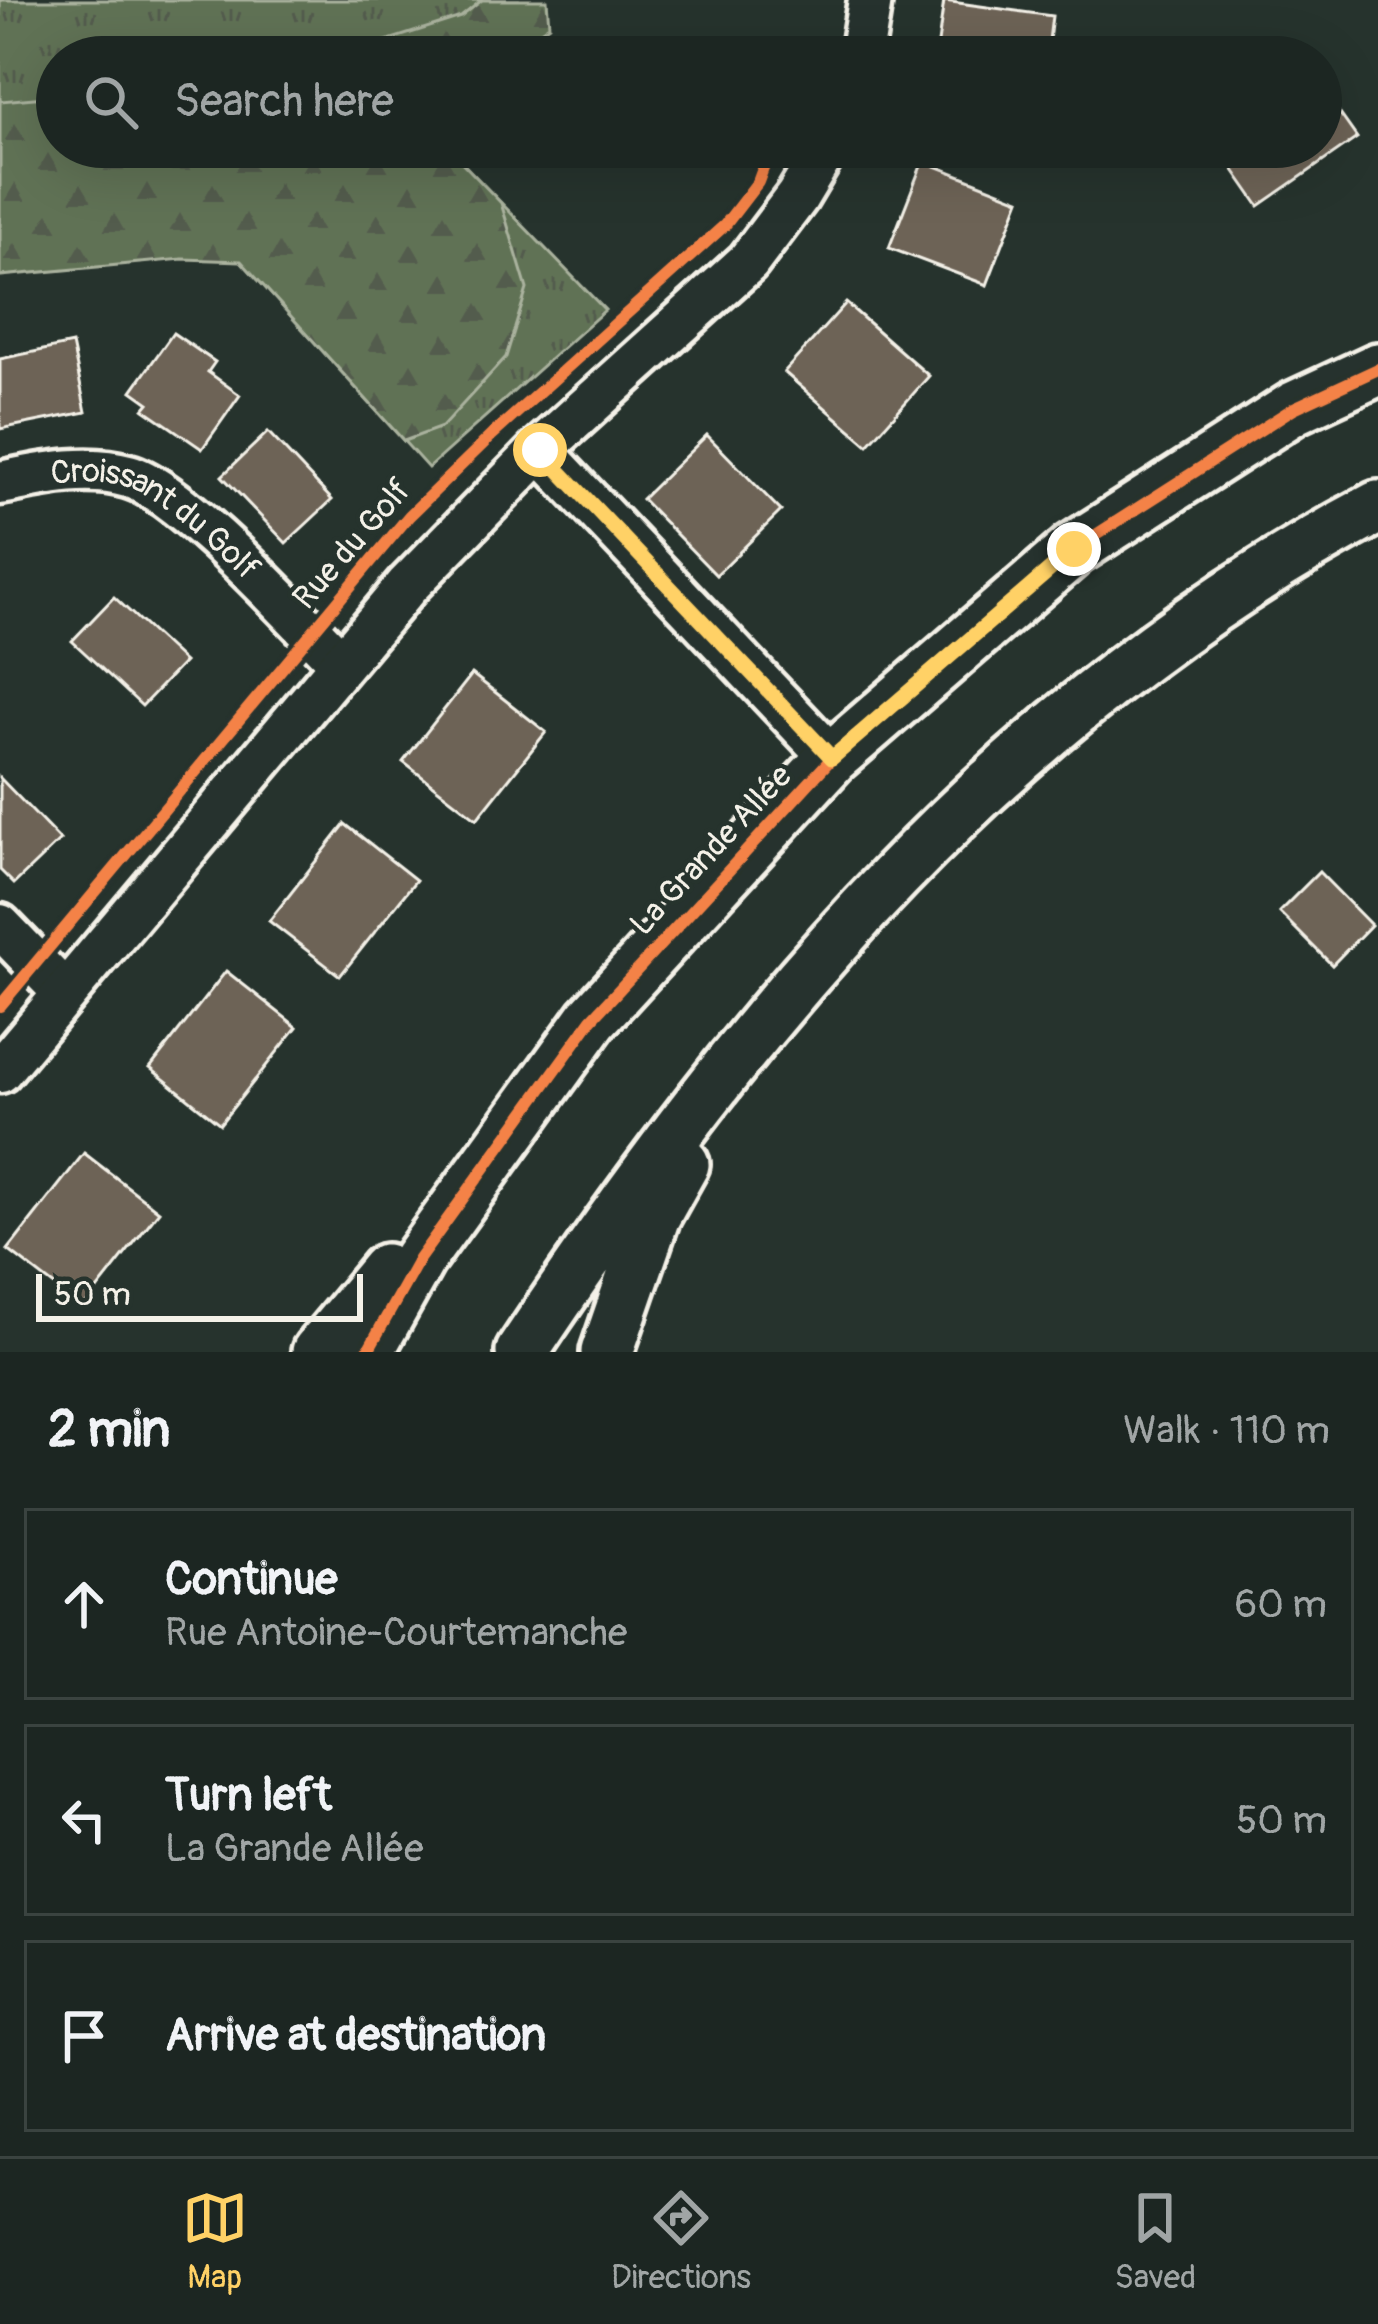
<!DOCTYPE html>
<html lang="en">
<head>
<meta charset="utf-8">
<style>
  body { margin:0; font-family:Pangolin,sans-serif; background:#252e2a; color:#f1f3f6 }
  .scale { position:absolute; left:36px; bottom:30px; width:327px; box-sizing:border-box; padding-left:12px; border:6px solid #f4f1e8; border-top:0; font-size:33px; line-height:42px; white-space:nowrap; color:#f4f1e8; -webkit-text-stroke:9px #26332d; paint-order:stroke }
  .stop { position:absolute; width:36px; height:36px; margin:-27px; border:9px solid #ffd166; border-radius:50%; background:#fff }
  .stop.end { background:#ffd166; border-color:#fff; box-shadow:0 3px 12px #0008 }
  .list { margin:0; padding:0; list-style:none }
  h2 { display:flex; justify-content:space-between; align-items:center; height:156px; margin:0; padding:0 48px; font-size:51px }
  h2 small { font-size:39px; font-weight:400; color:#a0a5a5 }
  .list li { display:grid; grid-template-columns:78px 1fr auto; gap:36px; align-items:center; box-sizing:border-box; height:192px; margin:0 24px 24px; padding:0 24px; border:3px solid #3a4340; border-radius:0px }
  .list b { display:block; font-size:45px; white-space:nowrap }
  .list p { margin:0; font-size:39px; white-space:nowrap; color:#a0a5a5 }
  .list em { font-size:39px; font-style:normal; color:#a0a5a5 }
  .icon { flex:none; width:66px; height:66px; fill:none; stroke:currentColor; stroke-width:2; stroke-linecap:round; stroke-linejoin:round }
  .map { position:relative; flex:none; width:1378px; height:1352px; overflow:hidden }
  .search { position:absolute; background:#1c2622; box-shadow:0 12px 48px #0002; left:36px; right:36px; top:36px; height:132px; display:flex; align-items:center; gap:30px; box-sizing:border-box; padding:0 42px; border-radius:66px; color:#a0a5a5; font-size:45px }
  .sheet { height:804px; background:#1c2622 }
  nav { display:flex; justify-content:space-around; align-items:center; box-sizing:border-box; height:168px; border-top:3px solid #3a4340; background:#1c2622; font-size:33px; color:#a0a5a5 }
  nav a { display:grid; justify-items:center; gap:6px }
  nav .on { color:#ffd166 }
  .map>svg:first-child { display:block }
  .grass { fill:url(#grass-tufts); stroke:#aab29e; stroke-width:3 }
  .forest { fill:url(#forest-firs); stroke:#aab29e; stroke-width:3 }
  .building { fill:#6d6357; stroke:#f4f1e8; stroke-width:3 }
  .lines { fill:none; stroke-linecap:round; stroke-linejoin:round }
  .minor-casing { stroke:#f4f1e8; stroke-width:51 }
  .tertiary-casing { stroke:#f4f1e8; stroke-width:60 }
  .minor { stroke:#26332d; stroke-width:42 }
  .tertiary { stroke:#26332d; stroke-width:51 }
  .cycleway-casing { stroke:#26332d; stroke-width:20 }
  .cycleway { stroke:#f48246; stroke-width:12 }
  .route { stroke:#ffd166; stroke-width:15 }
  .labels { text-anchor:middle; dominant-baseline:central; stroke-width:9; stroke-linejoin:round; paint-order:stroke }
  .street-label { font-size:33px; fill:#f4f1e8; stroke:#26332d }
</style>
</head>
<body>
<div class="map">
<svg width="1378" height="1352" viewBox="0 0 1378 1352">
  <defs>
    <pattern id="grass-tufts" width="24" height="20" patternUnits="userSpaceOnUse" patternTransform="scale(3)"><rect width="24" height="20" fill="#607255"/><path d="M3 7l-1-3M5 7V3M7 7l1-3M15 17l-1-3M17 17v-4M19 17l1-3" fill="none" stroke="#535b4d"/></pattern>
    <pattern id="forest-firs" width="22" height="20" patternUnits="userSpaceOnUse" patternTransform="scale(3)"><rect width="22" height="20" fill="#607255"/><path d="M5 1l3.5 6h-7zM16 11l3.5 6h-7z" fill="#535b4d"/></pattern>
  </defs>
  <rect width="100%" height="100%" fill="#26332d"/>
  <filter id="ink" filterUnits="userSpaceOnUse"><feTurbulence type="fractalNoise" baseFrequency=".00833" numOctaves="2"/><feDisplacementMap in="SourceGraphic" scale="24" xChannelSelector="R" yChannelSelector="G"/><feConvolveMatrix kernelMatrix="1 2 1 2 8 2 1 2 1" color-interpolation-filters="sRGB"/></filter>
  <g filter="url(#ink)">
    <path class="grass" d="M0,0H518L504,57H57V147H447L605,310L428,468L177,190L0,209Z"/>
    <path class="forest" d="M482,0H547L549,25L504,57H336L461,17Z
      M57,96V147H447L501,203L527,289L506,357L442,427L404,441L241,261L183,259L0,276V101Z"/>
    <path class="building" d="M944,1L1052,16L1047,57H936Z
      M1321,87L1357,138L1259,206L1227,160L1246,147H1321Z
      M923,161L1020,199L987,285L889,248Z
      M846,303L929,376L868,445L784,372Z
      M173,333L215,362L208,372L240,395L202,449L144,409L149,403L132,391Z
      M72,344L86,412L0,429V359Z
      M268,432L332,500L286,543L222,476Z
      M707,435L781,511L716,575L642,499Z
      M114,597L184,662L142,706L72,641Z
      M472,674L546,732L477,819L403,762Z
      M0,778L60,840L14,884L0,870Z
      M345,824L416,880L340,976L269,921Z
      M1319,872L1371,925L1332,965L1279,912Z
      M226,971L297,1027L220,1124L150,1068Z
      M84,1153L159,1211L83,1308L8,1250Z"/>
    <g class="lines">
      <defs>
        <g id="minor">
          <path d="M861,57L870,0"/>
          <path d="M540,450L832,758"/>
          <path id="s1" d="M0,483C41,475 86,464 128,476C181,490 296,618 340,662"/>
          <path d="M0,926L65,993"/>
          <path d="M0,1071L407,586L540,450L748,262L797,197L827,147"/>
        </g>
        <path id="tertiary" d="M318,1352L386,1270
          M367,1352L419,1259L592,1019L832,758L1074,549L1294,408L1378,369
          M522,1352C749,1011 1009,702 1378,507
          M607,1352L654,1216L683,1164"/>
      </defs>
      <use href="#minor" class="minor-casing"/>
      <use href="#tertiary" class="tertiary-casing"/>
      <use href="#minor" class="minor"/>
      <use href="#tertiary" class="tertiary"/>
      <defs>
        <path id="cycleway" d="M0,1006L409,516L492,435L725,225L758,182L771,147
          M367,1352L419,1259L592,1019L832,758L1074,549L1294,408L1378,369"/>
      </defs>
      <use href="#cycleway" class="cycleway-casing"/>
      <use href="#cycleway" class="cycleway"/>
    </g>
  </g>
  <g class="lines" filter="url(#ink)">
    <path class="route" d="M540,450L832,758L1074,549"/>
  </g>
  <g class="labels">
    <g class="street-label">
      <text stroke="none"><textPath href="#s1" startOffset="171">Croissant du Golf</textPath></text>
      <text transform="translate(352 544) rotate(-49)">Rue du Golf</text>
      <text transform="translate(711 850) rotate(-47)">La Grande Allée</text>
    </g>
  </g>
</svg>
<div class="scale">50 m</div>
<div class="stop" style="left:540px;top:450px"></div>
<div class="stop end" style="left:1074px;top:549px"></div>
<div class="search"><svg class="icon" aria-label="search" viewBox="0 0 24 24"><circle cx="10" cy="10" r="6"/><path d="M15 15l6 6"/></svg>Search here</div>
</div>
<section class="sheet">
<h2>2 min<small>Walk · 110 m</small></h2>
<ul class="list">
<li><svg class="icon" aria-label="ahead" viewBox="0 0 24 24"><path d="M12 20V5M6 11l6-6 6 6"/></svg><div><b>Continue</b><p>Rue Antoine-Courtemanche</p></div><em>60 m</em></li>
<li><svg class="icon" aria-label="left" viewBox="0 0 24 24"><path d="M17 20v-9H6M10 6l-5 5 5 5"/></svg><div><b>Turn left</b><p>La Grande Allée</p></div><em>50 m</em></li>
<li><svg class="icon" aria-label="arrive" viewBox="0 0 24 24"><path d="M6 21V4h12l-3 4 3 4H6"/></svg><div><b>Arrive at destination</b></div></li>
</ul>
</section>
<nav>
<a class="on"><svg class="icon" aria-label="map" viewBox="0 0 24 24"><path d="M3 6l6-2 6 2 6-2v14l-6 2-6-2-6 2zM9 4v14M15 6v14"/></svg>Map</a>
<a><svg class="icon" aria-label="directions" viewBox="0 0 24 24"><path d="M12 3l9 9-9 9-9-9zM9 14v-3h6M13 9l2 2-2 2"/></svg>Directions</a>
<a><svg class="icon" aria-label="saved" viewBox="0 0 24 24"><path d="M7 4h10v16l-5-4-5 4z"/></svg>Saved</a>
</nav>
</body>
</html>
